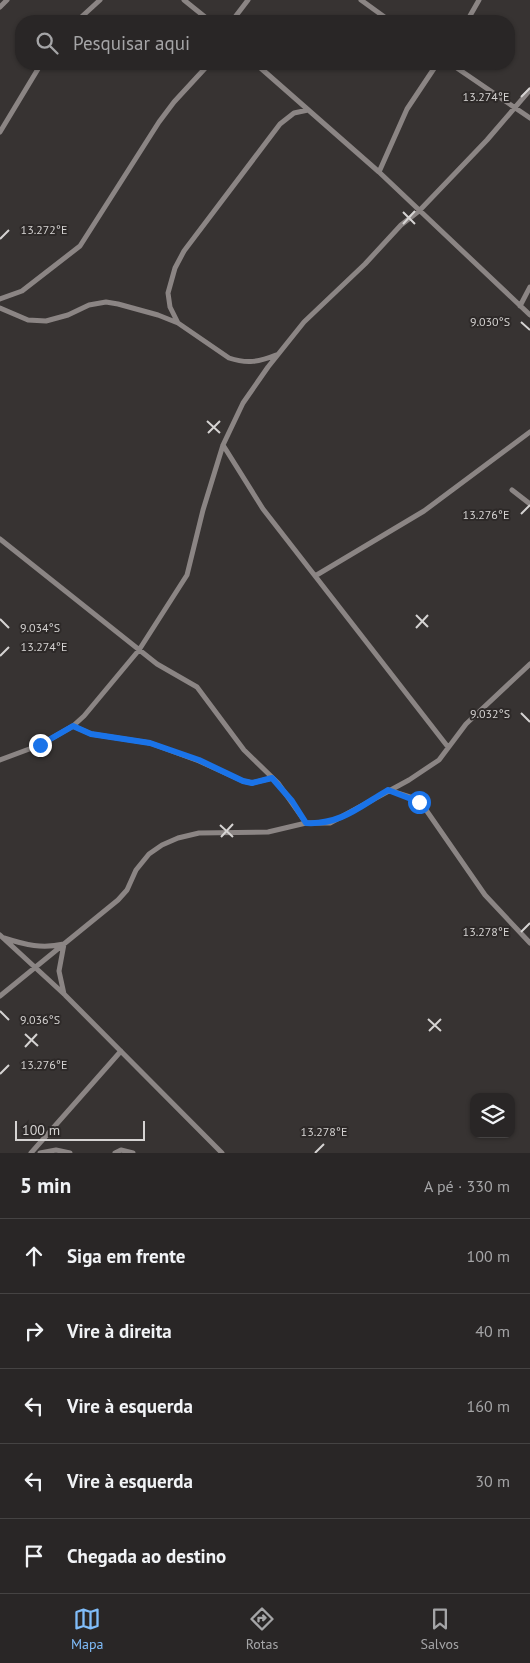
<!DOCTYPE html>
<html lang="pt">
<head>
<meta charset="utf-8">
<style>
  body { margin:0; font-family:"PT Sans",sans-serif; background:#312e2e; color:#f1f3f6 }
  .controls { position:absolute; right:15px; bottom:15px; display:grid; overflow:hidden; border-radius:10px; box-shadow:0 1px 4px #0004 }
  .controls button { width:45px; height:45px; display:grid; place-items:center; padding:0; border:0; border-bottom:1px solid #454343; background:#292626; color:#f1f3f6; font:25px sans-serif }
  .scale { position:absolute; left:15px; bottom:12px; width:130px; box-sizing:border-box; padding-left:5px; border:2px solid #d5d3d2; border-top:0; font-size:14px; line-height:18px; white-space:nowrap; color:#d5d3d2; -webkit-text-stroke:4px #2d2928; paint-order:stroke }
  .stop { position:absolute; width:15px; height:15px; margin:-11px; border:4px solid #1a73e8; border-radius:50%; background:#fff }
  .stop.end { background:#1a73e8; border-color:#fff; box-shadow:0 1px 5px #0008 }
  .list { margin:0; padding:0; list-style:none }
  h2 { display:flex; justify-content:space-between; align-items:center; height:65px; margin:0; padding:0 20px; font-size:21px }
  h2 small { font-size:16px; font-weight:400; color:#a5a5a7 }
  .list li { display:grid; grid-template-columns:32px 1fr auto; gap:15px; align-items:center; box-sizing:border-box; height:75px; padding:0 20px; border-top:1px solid #454343 }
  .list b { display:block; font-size:19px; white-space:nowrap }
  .list em { font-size:16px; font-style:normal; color:#a5a5a7 }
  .icon { flex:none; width:28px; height:28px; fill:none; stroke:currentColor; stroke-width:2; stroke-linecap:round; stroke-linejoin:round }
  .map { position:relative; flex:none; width:530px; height:1153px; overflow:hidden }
  .search { position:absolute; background:#292626; box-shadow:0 1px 4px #0004; left:15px; right:15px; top:15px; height:55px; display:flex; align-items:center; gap:12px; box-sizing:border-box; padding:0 18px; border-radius:20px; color:#a5a5a7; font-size:19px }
  .sheet { height:440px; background:#292626 }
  nav { display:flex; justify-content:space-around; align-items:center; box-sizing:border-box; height:70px; border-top:1px solid #454343; background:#292626; font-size:14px; color:#a5a5a7 }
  nav a { display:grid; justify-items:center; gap:2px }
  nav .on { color:#80bdfa }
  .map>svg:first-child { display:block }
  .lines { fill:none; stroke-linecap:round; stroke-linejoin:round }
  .minor { stroke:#8b8584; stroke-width:5 }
  .route { stroke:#1a73e8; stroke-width:6 }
  .ticks { fill:none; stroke:#d5d3d2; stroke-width:2 }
  .ticks-label { font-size:12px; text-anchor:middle; fill:#d5d3d2; stroke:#2d2928; stroke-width:4; stroke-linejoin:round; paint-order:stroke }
</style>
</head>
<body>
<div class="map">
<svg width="530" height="1153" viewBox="0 0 530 1153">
  <rect width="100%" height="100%" fill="#373332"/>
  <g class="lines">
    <path class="minor" d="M184,0L210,21
      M361,0L390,21
      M0,7L7,0
      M77,21L100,0
      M232,21L248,0
      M467,21L479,0
      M256,64L379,172L530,315
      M451,64L530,118
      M0,132L41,64
      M379,172L407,109L437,64
      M0,299L22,291L80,246L159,122L174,102L209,64
      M520,306L530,287
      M0,308L28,320L46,321L68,315L89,305L106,302L118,304L158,315L178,323L229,358C247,364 259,362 276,355
      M178,323L170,307L168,293L175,268L184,251L280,124L294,113L308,110
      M223,445L263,509L448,747
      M512,490L530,504
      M0,539L157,664L197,687L244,750L278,783L306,823
      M315,576L424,511L530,432
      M73,726L91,734L150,743L199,761L243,781L252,783L272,778
      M0,760L40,745L73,726L84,716L139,650L187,575L203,510L223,445L243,403L268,367L304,322L365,264L401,225L419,211L487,140L530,90
      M388,790L413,798L424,807L485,895L530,943
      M0,935L64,994L222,1153
      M4,938C26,945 42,949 64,944L59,971L64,994
      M0,996L118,900L127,890L136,870L149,854L162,845L178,838L199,833L268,832L306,823H330L409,780L439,760L466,724L530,664
      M31,1153L121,1051
      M40,1153L56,1150L70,1153
      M115,1153L121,1150L133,1153"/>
  </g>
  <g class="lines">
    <path class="route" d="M40,745L73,726L91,734L150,743L199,760L243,781L252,783L272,778L292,801L306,823C340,825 359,807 388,790L419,802"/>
  </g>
  <path class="ticks" d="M521,97L530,88M403,212L415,224M403,224L415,211M0,239L9,230M521,322L530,330M207,421L220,433M208,433L220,421M521,514L530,505M416,615L428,627M0,619L9,628M416,628L428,615M0,656L9,647M521,713L530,722M220,825L233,837M221,837L233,824M521,932L530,923M0,1011L9,1020M428,1019L441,1031M429,1031L441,1019M25,1034L38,1046M25,1047L37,1034M0,1074L9,1065M315,1153L324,1144"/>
  <g class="ticks-label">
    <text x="486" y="101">13.274°E</text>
    <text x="44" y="234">13.272°E</text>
    <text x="490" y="326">9.030°S</text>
    <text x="486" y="519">13.276°E</text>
    <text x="40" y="632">9.034°S</text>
    <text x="44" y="651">13.274°E</text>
    <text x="490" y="718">9.032°S</text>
    <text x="486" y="936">13.278°E</text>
    <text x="40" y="1024">9.036°S</text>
    <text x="44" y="1069">13.276°E</text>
    <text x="324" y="1136">13.278°E</text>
  </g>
</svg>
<div class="controls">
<button><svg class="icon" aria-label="layers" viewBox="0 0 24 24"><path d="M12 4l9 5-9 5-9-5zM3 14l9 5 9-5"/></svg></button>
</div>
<div class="scale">100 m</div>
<div class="stop" style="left:419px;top:802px"></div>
<div class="stop end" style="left:40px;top:745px"></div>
<div class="search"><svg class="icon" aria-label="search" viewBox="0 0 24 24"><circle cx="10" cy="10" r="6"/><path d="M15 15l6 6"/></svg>Pesquisar aqui</div>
</div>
<section class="sheet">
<h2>5 min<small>A pé · 330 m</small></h2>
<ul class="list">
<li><svg class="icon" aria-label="ahead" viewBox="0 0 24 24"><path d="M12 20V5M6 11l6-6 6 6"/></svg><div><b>Siga em frente</b></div><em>100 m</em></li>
<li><svg class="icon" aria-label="right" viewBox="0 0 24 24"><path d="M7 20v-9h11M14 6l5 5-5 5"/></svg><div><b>Vire à direita</b></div><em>40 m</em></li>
<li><svg class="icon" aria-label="left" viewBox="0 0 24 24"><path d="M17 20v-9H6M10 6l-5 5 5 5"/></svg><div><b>Vire à esquerda</b></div><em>160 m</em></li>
<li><svg class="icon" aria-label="left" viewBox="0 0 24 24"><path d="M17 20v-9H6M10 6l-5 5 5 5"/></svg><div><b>Vire à esquerda</b></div><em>30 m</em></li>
<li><svg class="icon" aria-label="arrive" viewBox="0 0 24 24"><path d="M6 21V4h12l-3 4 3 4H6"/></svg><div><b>Chegada ao destino</b></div></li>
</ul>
</section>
<nav>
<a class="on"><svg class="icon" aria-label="map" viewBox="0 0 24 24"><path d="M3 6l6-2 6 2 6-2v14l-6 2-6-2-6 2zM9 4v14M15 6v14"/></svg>Mapa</a>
<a><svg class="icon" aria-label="directions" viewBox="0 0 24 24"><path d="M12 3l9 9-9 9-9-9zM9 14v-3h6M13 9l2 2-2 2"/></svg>Rotas</a>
<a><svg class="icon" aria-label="saved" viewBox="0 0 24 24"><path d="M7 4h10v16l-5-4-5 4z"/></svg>Salvos</a>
</nav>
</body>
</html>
